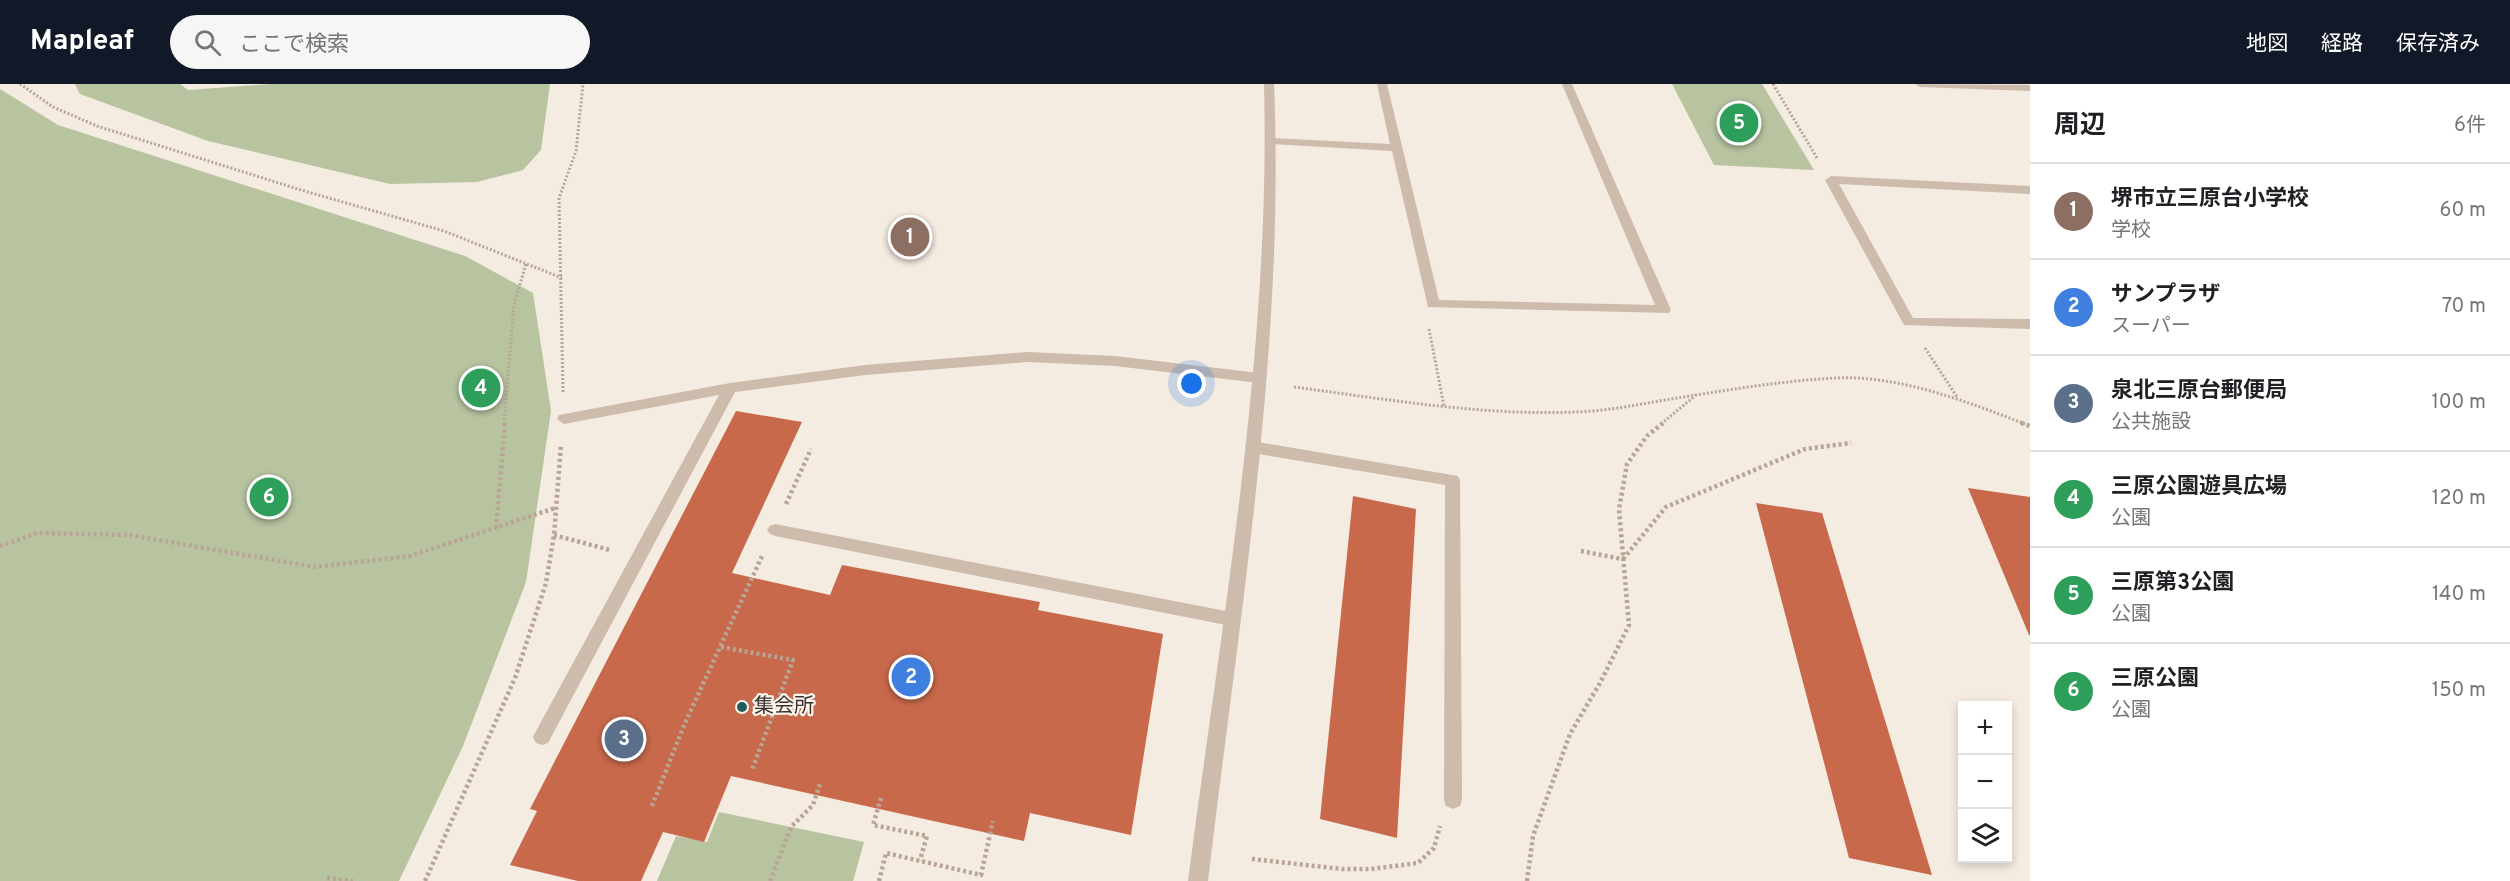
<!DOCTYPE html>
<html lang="ja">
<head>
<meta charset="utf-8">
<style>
  body { margin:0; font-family:Overpass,"Noto Sans JP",sans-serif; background:#f6f6f6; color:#202124 }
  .controls { position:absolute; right:18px; bottom:18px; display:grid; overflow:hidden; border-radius:0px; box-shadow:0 3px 9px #0003 }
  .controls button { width:54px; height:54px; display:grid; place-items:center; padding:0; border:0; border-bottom:2px solid #e0e0e0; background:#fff; color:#202124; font:30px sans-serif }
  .you { position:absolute; left:1192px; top:300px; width:21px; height:21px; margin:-15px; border:4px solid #fff; border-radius:50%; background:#1a73e8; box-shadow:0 0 0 9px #1a73e833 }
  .badge { display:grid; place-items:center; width:39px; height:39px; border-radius:50%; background:#111827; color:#fff; font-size:20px; font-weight:700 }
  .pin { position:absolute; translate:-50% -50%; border:3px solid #fff; box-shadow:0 2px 6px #0006 }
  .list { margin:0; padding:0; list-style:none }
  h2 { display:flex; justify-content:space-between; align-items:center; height:78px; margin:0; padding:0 24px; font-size:26px }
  h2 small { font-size:20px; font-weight:400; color:#757577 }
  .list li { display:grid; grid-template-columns:39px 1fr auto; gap:18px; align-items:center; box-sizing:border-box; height:96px; padding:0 24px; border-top:2px solid #e0e0e0 }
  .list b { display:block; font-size:22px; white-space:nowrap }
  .list p { margin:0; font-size:20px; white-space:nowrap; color:#757577 }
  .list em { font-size:20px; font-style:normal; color:#757577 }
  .icon { flex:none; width:33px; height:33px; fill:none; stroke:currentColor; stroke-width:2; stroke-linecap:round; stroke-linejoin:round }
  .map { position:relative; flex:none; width:2030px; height:797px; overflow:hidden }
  header { display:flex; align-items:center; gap:36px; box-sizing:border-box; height:84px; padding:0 30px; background:#111827; color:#fff }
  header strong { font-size:28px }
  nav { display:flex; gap:33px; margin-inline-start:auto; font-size:21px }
  .search { width:420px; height:54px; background:#f6f6f6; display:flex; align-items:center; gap:15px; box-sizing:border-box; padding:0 21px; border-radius:33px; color:#757577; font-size:22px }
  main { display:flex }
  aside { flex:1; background:#fff }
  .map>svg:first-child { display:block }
  .green { fill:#b8c4a0 }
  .building { fill:#c8694b }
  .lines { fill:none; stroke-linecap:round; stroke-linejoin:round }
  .path-far1 { stroke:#b9a596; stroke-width:3; stroke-dasharray:2 2; stroke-linecap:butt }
  .path { stroke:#b9a596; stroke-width:4.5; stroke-dasharray:3 3; stroke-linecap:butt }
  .service { fill:#cdbbac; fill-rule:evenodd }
  .minor { fill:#cdbbac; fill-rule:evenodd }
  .tertiary { fill:#cdbbac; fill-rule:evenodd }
  .poi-dot { fill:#1f5a5e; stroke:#fbf5ee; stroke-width:2 }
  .labels { text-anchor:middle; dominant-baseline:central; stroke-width:4.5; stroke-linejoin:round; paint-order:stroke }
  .poi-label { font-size:20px; fill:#3b302b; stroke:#fbf5ee; text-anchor:start }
</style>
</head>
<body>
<header>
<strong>Mapleaf</strong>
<div class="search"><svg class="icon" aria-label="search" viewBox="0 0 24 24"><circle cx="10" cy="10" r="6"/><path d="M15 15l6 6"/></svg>ここで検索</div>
<nav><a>地図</a><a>経路</a><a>保存済み</a></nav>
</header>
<main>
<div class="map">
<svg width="2030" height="797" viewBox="0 0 2030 797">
  <rect width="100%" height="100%" fill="#f4ebe1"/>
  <path class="green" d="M75,0H180L188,6L270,0H550L541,66L523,86L477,98L390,100L208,57L80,10Z
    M1672,0H1762L1814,86L1714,81Z
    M0,5L58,41L465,172L533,209L551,327L526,498L463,662L399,797H0Z
    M719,728L864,758L853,797H657L676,752L707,758Z"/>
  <path class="building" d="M736,327L802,338L732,489L830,511L842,481L1040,518L1038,526L1163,550L1131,751L1030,729L1024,757L731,692L704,758L663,748L641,797H578L510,781L537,727L530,725Z
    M1968,404L2030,413V551H2029Z
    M1353,412L1416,425L1397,754L1320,735Z
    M1756,419L1822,429L1932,791L1849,774Z"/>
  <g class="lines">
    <path class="path-far1" d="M20,0L53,23L97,42L301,106L444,147L562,194
      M1773,0L1817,74
      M1429,245L1444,322
      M1925,264L1957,313
      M1294,303C1393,316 1493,334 1593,327C1617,325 1641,320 1665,316C1721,307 1779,297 1836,294C1899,291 1968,318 2025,340
      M563,308L559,114L576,67L583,0
      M504,340L514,221L526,180
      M1661,340L1696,311"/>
    <path class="path" d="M2021,339L2030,342
      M786,420L811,365
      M496,444L505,339
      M554,451L610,466
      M0,462L37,449L129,451L315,483L410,472L555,424
      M1581,467L1622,475
      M1623,475L1666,423L1805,365L1851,359
      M721,563L793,576L752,686
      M881,714L873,741L927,752L920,776
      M652,722L685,639L763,470
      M1252,775L1342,785H1371L1418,779L1434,764L1440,742
      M327,794L353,797
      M425,797L515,594L546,499L554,451L561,361
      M770,797L791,743L813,721L820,700
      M879,797L886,769L981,791L993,737
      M1527,797L1533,752L1570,650L1600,599L1629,541L1619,425L1627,380L1647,352L1663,339"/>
    <path class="service" d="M1028,268L1115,272L1259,289L1266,294L1259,299L1115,282L1028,278L865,291L735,308L548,659L542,661L536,659L533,653L536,647L719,311L564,340L557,335L559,331L730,299L865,281Z
      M1252,357L1458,392L1460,396L1462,716L1460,722L1453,725L1446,722L1444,716L1445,401L1252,369L1247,367L1245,363L1247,359Z
      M775,440L1231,528L1237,530L1239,535L1237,540L1231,542L775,452L770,450L767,446L770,442Z"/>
    <path class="minor" d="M1377,0H1387L1439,216L1655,221L1562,0H1572L1671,226L1669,229L1428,223L1392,67L1272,60L1266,57L1272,54L1390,60Z
      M1915,0L2030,1V7L1920,3Z
      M1831,92L2030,102V110L1839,100L1913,234L2030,235V245L1904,241L1825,96Z"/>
    <path class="tertiary" d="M1264,0H1274C1285,267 1239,533 1208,797H1188C1222,533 1271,267 1264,0Z"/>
  </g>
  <circle class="poi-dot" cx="742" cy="623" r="6"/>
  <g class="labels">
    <g class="poi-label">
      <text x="754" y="623">集会所</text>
    </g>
  </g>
</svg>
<div class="controls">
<button>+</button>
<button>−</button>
<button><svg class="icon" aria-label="layers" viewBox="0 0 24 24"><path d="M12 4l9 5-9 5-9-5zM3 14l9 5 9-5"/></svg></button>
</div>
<div class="you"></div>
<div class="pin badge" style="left:910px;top:153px;background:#8d6e63">1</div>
<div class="pin badge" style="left:911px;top:593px;background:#3f7fe0">2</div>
<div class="pin badge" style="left:624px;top:655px;background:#5c6f8a">3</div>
<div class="pin badge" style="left:481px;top:304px;background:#2e9e5b">4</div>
<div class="pin badge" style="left:1739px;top:39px;background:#2e9e5b">5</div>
<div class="pin badge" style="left:269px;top:413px;background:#2e9e5b">6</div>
</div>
<aside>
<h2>周辺<small>6件</small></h2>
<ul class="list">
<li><span class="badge" style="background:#8d6e63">1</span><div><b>堺市立三原台小学校</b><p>学校</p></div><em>60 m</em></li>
<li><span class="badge" style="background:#3f7fe0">2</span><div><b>サンプラザ</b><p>スーパー</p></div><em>70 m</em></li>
<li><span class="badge" style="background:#5c6f8a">3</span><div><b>泉北三原台郵便局</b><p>公共施設</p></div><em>100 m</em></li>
<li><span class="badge" style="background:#2e9e5b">4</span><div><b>三原公園遊具広場</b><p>公園</p></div><em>120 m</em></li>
<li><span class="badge" style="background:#2e9e5b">5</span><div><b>三原第3公園</b><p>公園</p></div><em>140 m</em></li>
<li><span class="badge" style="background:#2e9e5b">6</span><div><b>三原公園</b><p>公園</p></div><em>150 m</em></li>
</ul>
</aside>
</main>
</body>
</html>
